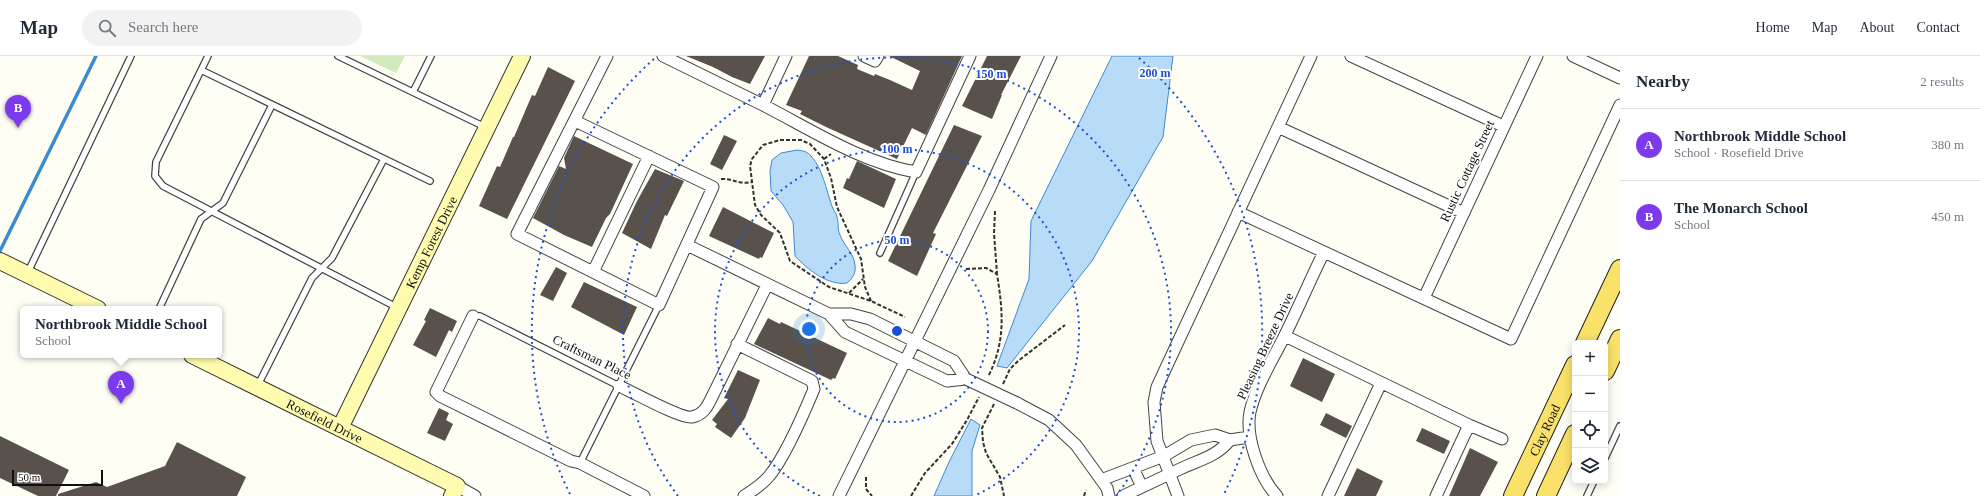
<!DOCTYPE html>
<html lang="en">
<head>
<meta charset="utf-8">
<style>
  body { margin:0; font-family:"Times New Roman",serif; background:#f2f2f3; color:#1f2937 }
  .controls { position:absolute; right:12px; bottom:12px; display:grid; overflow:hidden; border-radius:6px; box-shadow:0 2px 10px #0003 }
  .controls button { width:36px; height:36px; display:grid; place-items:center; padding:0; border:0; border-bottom:1px solid #e0e1e3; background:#fff; color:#1f2937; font:20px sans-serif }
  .scale { position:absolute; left:12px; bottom:10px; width:91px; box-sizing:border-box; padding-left:4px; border:2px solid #101010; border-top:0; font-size:11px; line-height:14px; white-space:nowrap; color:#101010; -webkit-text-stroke:3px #fff; paint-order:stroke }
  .you { position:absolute; left:809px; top:273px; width:14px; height:14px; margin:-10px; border:3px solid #fff; border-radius:50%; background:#1a73e8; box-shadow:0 0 0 6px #1a73e833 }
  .badge { display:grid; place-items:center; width:26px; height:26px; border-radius:50%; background:#7c3aed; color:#fff; font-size:13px; font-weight:700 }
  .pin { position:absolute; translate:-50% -33px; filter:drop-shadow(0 1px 2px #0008) }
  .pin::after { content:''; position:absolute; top:21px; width:14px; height:12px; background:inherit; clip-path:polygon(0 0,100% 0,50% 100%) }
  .popup { position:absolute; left:20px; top:250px; width:202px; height:52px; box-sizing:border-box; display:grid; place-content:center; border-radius:6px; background:#fff; filter:drop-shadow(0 1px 3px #0005); font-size:13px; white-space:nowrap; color:#747a83 }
  .popup b { font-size:15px; color:#1f2937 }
  .popup::after { content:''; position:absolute; left:50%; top:100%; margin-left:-8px; border:8px solid transparent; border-top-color:#fff }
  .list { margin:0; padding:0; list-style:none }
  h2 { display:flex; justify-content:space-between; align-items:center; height:52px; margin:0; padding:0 16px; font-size:17px }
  h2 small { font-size:13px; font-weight:400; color:#747a83 }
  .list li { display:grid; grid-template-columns:26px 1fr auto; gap:12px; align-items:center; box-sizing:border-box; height:72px; padding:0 16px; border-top:1px solid #e0e1e3 }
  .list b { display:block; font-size:15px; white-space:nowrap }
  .list p { margin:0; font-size:13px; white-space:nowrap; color:#747a83 }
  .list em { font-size:13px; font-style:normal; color:#747a83 }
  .icon { flex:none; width:22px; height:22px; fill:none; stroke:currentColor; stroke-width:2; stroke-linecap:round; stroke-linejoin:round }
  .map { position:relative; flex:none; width:1620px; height:440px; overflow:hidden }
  header { display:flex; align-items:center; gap:24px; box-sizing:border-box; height:56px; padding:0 20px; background:#fff; border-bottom:1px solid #e0e1e3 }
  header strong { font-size:19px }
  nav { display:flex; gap:22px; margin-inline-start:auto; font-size:14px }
  .search { width:280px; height:36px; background:#f2f2f3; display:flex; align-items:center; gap:10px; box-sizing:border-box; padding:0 14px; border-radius:22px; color:#747a83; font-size:15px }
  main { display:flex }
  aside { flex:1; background:#fff }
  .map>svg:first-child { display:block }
  .green { fill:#d1ebbc }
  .water { fill:#b8dbf7; stroke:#3e8acf }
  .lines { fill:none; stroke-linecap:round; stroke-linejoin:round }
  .stream { stroke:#3e8acf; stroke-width:3.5 }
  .building { fill:#59524c }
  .lane-casing { stroke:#434343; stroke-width:8 }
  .street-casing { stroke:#434343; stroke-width:13 }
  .secondary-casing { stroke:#323232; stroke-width:18 }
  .primary-casing { stroke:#212121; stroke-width:20 }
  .path { stroke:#323232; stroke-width:2; stroke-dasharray:4 2; stroke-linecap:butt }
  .lane { stroke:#fff; stroke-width:5.5 }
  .street { stroke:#fff; stroke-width:11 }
  .secondary { stroke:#fffcaf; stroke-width:16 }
  .primary { stroke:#f9e16a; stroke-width:18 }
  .street-bridge-casing { stroke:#434343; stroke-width:13; stroke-linecap:butt }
  .street-bridge { stroke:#fff; stroke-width:11 }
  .ring { fill:none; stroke:#1d4ed8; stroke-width:2; stroke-dasharray:2 4 }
  .labels { text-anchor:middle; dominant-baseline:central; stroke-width:4; stroke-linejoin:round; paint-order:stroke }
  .street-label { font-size:13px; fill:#101010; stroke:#fff }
  .centre { fill:#1d4ed8; stroke:#fff; stroke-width:2 }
  .ring-label { font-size:12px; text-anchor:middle; font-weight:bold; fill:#1d4ed8; stroke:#fff; stroke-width:4; stroke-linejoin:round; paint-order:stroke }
</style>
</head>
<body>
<header>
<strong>Map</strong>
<div class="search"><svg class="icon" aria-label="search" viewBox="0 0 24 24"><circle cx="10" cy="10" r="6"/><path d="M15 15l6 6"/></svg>Search here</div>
<nav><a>Home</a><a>Map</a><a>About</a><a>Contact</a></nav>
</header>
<main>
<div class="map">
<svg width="1620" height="440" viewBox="0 0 1620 440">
  <rect width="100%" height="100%" fill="#fffef4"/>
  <path class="green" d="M360,0H405L396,17Z"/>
  <path class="water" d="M1112,0H1173L1163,81L1092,205L1007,312L997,310L1029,223L1031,165Z
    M797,94C803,95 807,95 811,100C823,113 826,134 832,150C833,154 837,158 837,161C839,168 837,172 840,179C844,190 854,197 855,209C856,217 853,222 847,227C828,230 807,213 795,200L793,166L783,149L771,135L770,115L772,104L781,97Z
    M971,363L980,369L972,395V440H934L949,406Z"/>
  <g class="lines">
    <path class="stream" d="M0,195L96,0"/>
  </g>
  <path class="building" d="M686,0H765L750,28L732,21L713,11Z
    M809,0H838L858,9L857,13L874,20L875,18L890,24L912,34L920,15L889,0H962L926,79L912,72L897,103L826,71L800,58L802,55L786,49Z
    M987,0H1021L1001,39H1002L992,63L962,50Z
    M548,11L575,25L507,163L479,150L497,110L500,111L513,81H514L532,39L535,40Z
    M954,69L982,80L933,177L936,178L917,220L888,205Z
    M724,79L737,85L722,114L710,108Z
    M574,80L633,108L610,158L606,162L592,191L564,179L533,162L559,110L566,113L564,102Z
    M857,105L896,123L884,152L843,132L847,122L849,123Z
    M655,113L684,125L667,160L665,159L651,193L622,177L637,145Z
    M723,151L774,177L762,202L760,201L759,203L709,180Z
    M556,211L567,217L553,245L540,239Z
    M584,226L637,251L624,279L571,251Z
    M430,252L457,265L452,276L449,274L436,301L413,289L426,265L424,264Z
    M768,262L780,268L781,266L847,297L835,323L833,322L831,324L754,288Z
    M1303,302L1335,318L1322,346L1290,330Z
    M738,314L760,324L745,362L731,382L715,371L717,368L712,364L728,343L724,342Z
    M439,352L449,357L446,364L453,368L445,385L427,377Z
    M1326,357L1352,370L1346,382L1320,369Z
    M1422,372L1450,385L1444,398L1416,385Z
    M0,380L69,414L56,440H38L0,422Z
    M177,386L246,421L237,440H58V438L96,426L107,431L165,410Z
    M1470,392L1498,406L1480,440H1449Z
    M1357,412L1383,425L1376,440H1344Z"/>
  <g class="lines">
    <defs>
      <path id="lane" d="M208,0L156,106L155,120L163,130L398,252
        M338,0L485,71
        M201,14L430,125
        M413,36L431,0
        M880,197L916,116
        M28,216L131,0
        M159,253L201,163L223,147L272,49
        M473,260H480L619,330
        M258,329L312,222L332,202L384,103
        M1605,402L1620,370
        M580,407L659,249
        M1587,440L1594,425"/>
      <path id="street" d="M663,0L763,49L786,0
        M864,0L875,5L878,0
        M1351,0L1503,70
        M1573,0L1620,22
        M763,49C812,74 862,107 916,116L970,0
        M575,65L713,131L659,249L517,178L607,0
        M1278,71L1464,157
        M1238,156L1511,283L1620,49
        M687,189L829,258L845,276L947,325L966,323L954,305L870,263L851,258H829
        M593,216L649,100
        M1424,242L1537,0
        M473,260L436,336L440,340L571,405L580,407L644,440
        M1285,280L1469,369
        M737,288L812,325L814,333C804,357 786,399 770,419C763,428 754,434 744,440
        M619,330C633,336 681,363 692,361C703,359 707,351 711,343L767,229
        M1017,347L1049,364L1076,389L1107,432L1109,440
        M1133,412L1142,431
        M1101,424L1164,400L1191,384L1215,379L1230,384L1249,381
        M457,430L475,440
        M839,440L989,134L1051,0
        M1123,440C1142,431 1161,422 1180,413C1199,404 1216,401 1230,384
        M1178,440L1157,385L1154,346L1157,331L1311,0
        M1277,440C1260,422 1245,381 1250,356C1256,330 1272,305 1284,281C1298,253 1310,224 1324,196
        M1328,440L1381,327
        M1436,440L1469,369L1502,383"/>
      <g id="secondary">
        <path d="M0,205L98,253"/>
        <path id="s1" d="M192,299L457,430L452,440"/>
        <path id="s2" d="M340,372L522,0"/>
      </g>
      <g id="primary">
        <path d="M1585,287L1620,213"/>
        <path d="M1605,315L1620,283"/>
        <path id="s3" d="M1513,440L1575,309"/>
        <path d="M1546,440L1575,378"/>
      </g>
    </defs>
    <use href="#lane" class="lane-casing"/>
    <use href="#street" class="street-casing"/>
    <use href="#secondary" class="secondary-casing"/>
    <use href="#primary" class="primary-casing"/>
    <path class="path" d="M824,103L831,98
      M721,123C732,122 739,129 752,126
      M995,155L994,177L997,218
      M966,213L986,212L997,218C1003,256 1006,285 988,321
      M849,237L863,223
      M871,245L865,231L861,203L837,151L831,122L824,103L810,88L801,84H780L763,89L752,103L750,110L755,149L761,159L780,177L790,205L829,231L871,245L905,261
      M1003,328L1010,313L1018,305L1065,269
      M994,348L982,372L983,386L986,397L1000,421L1004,440
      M866,421V433L872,440
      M911,440L925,417L952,388L967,364L979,341
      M1084,440L1086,434"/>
    <use href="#lane" class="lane"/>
    <use href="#street" class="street"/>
    <use href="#secondary" class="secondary"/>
    <use href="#primary" class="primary"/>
    <defs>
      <path id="street-bridge" d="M966,323L1017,347"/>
    </defs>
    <use href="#street-bridge" class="street-bridge-casing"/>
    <use href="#street-bridge" class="street-bridge"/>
  </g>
  <g class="ring">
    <circle cx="897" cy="275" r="91"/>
    <path d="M820 440A182 182 0 1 1 974 440"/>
    <path d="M678 440A274 274 0 1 1 1116 440"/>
    <path d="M570 438A365 365 0 0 1 655 2M1139 2A365 365 0 0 1 1224 438"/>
  </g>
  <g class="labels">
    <g class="street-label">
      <text transform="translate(1467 115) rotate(-65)">Rustic Cottage Street</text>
      <text stroke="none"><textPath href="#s2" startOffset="207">Kemp Forest Drive</textPath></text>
      <text transform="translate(1265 290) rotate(-65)">Pleasing Breeze Drive</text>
      <text transform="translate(592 301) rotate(26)">Craftsman Place</text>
      <text stroke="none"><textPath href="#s1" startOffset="148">Rosefield Drive</textPath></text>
      <text stroke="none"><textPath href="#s3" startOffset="73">Clay Road</textPath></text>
    </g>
  </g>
  <circle cx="897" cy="275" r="6" class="centre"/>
  <g class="ring-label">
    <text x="1155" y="21">200 m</text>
    <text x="991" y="22">150 m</text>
    <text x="897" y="97">100 m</text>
    <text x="897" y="188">50 m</text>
  </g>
</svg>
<div class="controls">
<button>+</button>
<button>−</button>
<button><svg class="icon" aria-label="locate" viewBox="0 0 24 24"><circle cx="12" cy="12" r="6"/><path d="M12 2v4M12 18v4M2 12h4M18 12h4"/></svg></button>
<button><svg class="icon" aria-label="layers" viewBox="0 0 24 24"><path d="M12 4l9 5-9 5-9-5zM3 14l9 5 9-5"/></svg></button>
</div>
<div class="scale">50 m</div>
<div class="you"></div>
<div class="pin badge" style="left:121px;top:348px">A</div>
<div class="popup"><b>Northbrook Middle School</b>School</div>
<div class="pin badge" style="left:18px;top:72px">B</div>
</div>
<aside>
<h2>Nearby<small>2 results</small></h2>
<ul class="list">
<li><span class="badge">A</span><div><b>Northbrook Middle School</b><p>School · Rosefield Drive</p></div><em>380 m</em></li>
<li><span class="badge">B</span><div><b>The Monarch School</b><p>School</p></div><em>450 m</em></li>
</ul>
</aside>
</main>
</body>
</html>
